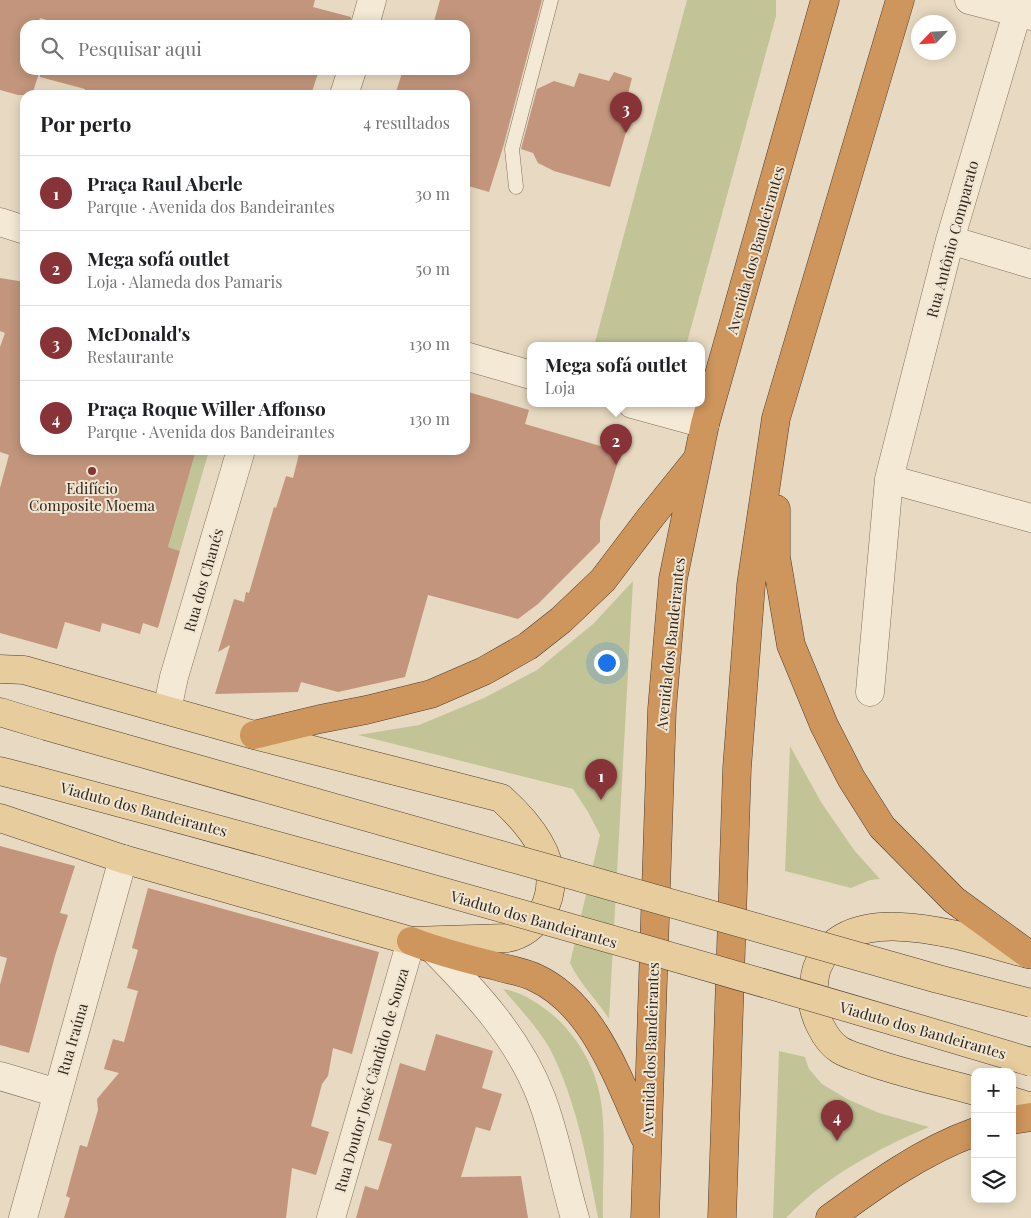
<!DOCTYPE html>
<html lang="pt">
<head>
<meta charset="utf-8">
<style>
  body { margin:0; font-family:"Playfair Display",serif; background:#f2f2f2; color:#202124 }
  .controls { position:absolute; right:15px; bottom:15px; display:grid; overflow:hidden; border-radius:10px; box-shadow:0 2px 12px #0003 }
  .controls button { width:45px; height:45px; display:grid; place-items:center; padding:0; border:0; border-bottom:1px solid #e0e0e0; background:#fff; color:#202124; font:25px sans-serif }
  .compass { position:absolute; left:911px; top:15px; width:45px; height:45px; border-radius:50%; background:#fff; box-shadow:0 2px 12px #0003; rotate:245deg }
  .you { position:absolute; left:606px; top:662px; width:18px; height:18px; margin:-12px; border:4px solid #fff; border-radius:50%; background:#1a73e8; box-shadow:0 0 0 8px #1a73e833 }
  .badge { display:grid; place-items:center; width:32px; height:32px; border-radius:50%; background:#873338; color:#fff; font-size:16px; font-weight:700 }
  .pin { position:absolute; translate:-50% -41px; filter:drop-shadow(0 1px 2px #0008) }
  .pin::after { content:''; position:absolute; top:26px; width:18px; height:15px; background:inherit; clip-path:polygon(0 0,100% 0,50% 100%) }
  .popup { position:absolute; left:527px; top:342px; width:178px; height:65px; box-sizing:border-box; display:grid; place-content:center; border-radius:10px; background:#fff; filter:drop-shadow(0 1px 4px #0005); font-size:16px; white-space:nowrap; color:#757577 }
  .popup b { font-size:19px; color:#202124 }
  .popup::after { content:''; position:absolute; left:50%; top:100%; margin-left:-10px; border:10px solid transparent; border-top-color:#fff }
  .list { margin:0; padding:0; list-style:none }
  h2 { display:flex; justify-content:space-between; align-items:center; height:65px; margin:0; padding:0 20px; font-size:21px }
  h2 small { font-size:16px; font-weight:400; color:#757577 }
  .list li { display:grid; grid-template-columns:32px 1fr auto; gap:15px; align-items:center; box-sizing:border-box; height:75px; padding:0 20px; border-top:1px solid #e0e0e0 }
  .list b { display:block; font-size:19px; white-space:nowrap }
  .list p { margin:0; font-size:16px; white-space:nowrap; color:#757577 }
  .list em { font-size:16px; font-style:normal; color:#757577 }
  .icon { flex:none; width:28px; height:28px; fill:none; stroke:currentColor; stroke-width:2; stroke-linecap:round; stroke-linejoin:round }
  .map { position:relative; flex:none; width:1031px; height:1218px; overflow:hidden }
  .search { position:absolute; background:#fff; box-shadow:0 2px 12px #0003; left:20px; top:20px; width:450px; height:55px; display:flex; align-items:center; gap:12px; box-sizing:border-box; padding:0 18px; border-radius:15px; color:#757577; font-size:19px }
  .panel { position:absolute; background:#fff; box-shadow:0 2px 12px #0003; left:20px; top:90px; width:450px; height:365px; border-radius:15px }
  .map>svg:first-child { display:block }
  .green { fill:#c2c498 }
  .building { fill:#c2957c }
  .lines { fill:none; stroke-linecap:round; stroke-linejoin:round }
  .lane-casing { stroke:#7f6d5b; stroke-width:15 }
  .street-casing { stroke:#7f6d5b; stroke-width:29 }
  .primary-casing { stroke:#4e3c2f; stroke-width:29 }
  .highway-casing { stroke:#4e3c2f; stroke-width:29 }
  .lane { stroke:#f4e9d4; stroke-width:14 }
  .street { stroke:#f4e9d4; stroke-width:28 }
  .primary { stroke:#e7cc9e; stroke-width:28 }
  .highway { stroke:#ce955c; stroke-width:28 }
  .primary-bridge-casing { stroke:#4e3c2f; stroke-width:29; stroke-linecap:butt }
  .primary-bridge { stroke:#e7cc9e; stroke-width:28 }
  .poi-dot { fill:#873338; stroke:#f0e5d1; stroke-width:2 }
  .labels { text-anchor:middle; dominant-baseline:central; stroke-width:4; stroke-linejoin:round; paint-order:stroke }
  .street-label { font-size:15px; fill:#31261e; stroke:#f0e5d1 }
  .poi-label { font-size:15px; fill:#31261e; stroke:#f0e5d1 }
</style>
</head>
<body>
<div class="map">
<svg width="1031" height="1218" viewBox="0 0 1031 1218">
  <rect width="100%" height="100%" fill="#e8dac2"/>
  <path class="green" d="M687,0H776V16L686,346H594Z
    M195,451L208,454L180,551L168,547Z
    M633,581L609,1019C597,1000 579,983 570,963L600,835L588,812L573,789L358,735L419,725L484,698L537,670L593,624Z
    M790,746L821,802L854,850L880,879L870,880L851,888L785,871Z
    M503,989C522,992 538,1003 553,1015C576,1035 595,1066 600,1096C607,1132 602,1181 603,1218H598C588,1164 576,1099 550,1049C538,1028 519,1008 503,989Z
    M779,1051L805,1057L809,1069L822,1084L847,1099L879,1113L929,1127C877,1149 825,1177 786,1218H773Z"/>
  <path class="building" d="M0,0H315L313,7L351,17L350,25H63L40,18L37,25H25V70H40L32,95H18L0,90Z
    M440,0H542L504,144L489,192L465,185V95H395L403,70H465V25H433Z
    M40,70H319L311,95H84L85,89L40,77Z
    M614,72L632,78L626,102L634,105L610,187L554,171L538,163L533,153L521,149L537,89L554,81L574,87L579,73L609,81Z
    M0,278L25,282V450H196L168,547L180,551L158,628L143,623L140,634L102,623L100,632L65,622L57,649L0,633V488L9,455L0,452V347L5,333L0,331Z
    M465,391L529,410L525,424L621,452L600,521V542L538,604L518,619L428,595L405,677L338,692L301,682L298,692L215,694L230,645L218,652L234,599L244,602L246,592L249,593L274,507L276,508L286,476L293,478L300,450H465Z
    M0,846L75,866L60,913L68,915L55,956L29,1053L0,1045V985L7,958L0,956Z
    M148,888L379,952L352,1054L333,1048L328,1076L322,1084L311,1126L329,1132L316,1175L292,1168L286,1218H64L70,1198L66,1196L80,1145L87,1147L98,1110L97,1099L119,1073L104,1069L113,1039L124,1042L138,991L127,988L138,950L132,948Z
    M436,1034L493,1051L482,1088L502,1094L490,1131L476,1127L461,1177L521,1176L528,1218H356L365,1186L378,1190L392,1144L378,1140L400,1063L425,1071Z"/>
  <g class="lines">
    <defs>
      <path id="lane" d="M516,187L512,149L551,0"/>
      <path id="street" d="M969,0L1031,16
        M365,25L372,0
        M344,95L352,70
        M0,222L25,230
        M950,240L1031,264
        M465,356L531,375
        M632,404L705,424
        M889,479L1031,518
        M870,692L889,479L950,240L1021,0
        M167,710L174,677L241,450
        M435,951C477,994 519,1039 541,1097C556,1136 563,1178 575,1218
        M0,1076L57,1093
        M23,1218L123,859
        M331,1218L411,941"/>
      <path id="primary" d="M0,669L24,670L254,735L501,798C532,826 566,867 543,911C535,925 523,935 507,938L411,941L123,859L0,818
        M0,712L46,726
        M0,771L35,780
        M975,1091C938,1081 901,1073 865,1060C857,1057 848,1055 840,1050C825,1041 811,1012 813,995C814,986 814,976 817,968C847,893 972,940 1028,954
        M1012,1101L1031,1107"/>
      <path id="highway" d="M776,509V557L791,645L824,725L851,778L882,827L954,900L1028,954
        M254,735L320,719L366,710L431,694L484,671L528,646L561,620L603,580L650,518L695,462
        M411,941C439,952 467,959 496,966C509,970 524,972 536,978C594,1005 619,1081 644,1136
        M1012,1120L1031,1117
        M645,1218L662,709L673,579L705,424L825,0
        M722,1218L737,768L751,585L776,418L900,0
        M830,1218C875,1185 922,1151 975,1132"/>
    </defs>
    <use href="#lane" class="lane-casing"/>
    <use href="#street" class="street-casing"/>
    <use href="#primary" class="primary-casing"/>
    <use href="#highway" class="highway-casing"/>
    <use href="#lane" class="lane"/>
    <use href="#street" class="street"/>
    <use href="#primary" class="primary"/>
    <use href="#highway" class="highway"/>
    <defs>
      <path id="primary-bridge" d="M46,726L938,979L1031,1003
        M35,780C368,869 700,963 1031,1062"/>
    </defs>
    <use href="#primary-bridge" class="primary-bridge-casing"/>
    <use href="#primary-bridge" class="primary-bridge"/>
  </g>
  <circle class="poi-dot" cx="92" cy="471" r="5"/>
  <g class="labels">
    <g class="street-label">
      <text transform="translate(952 239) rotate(-75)">Rua Antônio Comparato</text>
      <text transform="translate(755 250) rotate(-74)">Avenida dos Bandeirantes</text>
      <text transform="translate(203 580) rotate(-74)">Rua dos Chanés</text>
      <text transform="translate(670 644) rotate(-84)">Avenida dos Bandeirantes</text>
      <text transform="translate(144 809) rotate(15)">Viaduto dos Bandeirantes</text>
      <text transform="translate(534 919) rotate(16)">Viaduto dos Bandeirantes</text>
      <text transform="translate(923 1030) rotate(16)">Viaduto dos Bandeirantes</text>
      <text transform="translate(72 1039) rotate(-74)">Rua Iraúna</text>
      <text transform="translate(650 1049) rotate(-88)">Avenida dos Bandeirantes</text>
      <text transform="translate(371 1080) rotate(-74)">Rua Doutor José Cândido de Souza</text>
    </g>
    <g class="poi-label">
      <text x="92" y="488">Edifício<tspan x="92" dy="17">Composite Moema</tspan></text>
    </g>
  </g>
</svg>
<div class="controls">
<button>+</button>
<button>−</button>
<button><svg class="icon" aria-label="layers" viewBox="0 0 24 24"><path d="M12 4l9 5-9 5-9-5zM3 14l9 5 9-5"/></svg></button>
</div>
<svg class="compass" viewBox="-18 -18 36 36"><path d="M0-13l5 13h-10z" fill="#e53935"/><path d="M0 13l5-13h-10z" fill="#757577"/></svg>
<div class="you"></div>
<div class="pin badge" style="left:601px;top:800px">1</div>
<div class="pin badge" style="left:616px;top:465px">2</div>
<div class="popup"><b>Mega sofá outlet</b>Loja</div>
<div class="pin badge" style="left:626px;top:133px">3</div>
<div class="pin badge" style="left:837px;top:1141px">4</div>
<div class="search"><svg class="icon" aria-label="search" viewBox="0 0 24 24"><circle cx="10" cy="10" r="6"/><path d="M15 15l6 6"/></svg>Pesquisar aqui</div>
<section class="panel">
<h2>Por perto<small>4 resultados</small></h2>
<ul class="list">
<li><span class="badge">1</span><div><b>Praça Raul Aberle</b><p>Parque · Avenida dos Bandeirantes</p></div><em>30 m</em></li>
<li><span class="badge">2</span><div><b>Mega sofá outlet</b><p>Loja · Alameda dos Pamaris</p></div><em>50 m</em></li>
<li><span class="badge">3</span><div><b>McDonald's</b><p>Restaurante</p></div><em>130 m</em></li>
<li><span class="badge">4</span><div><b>Praça Roque Willer Affonso</b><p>Parque · Avenida dos Bandeirantes</p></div><em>130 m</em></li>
</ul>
</section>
</div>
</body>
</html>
